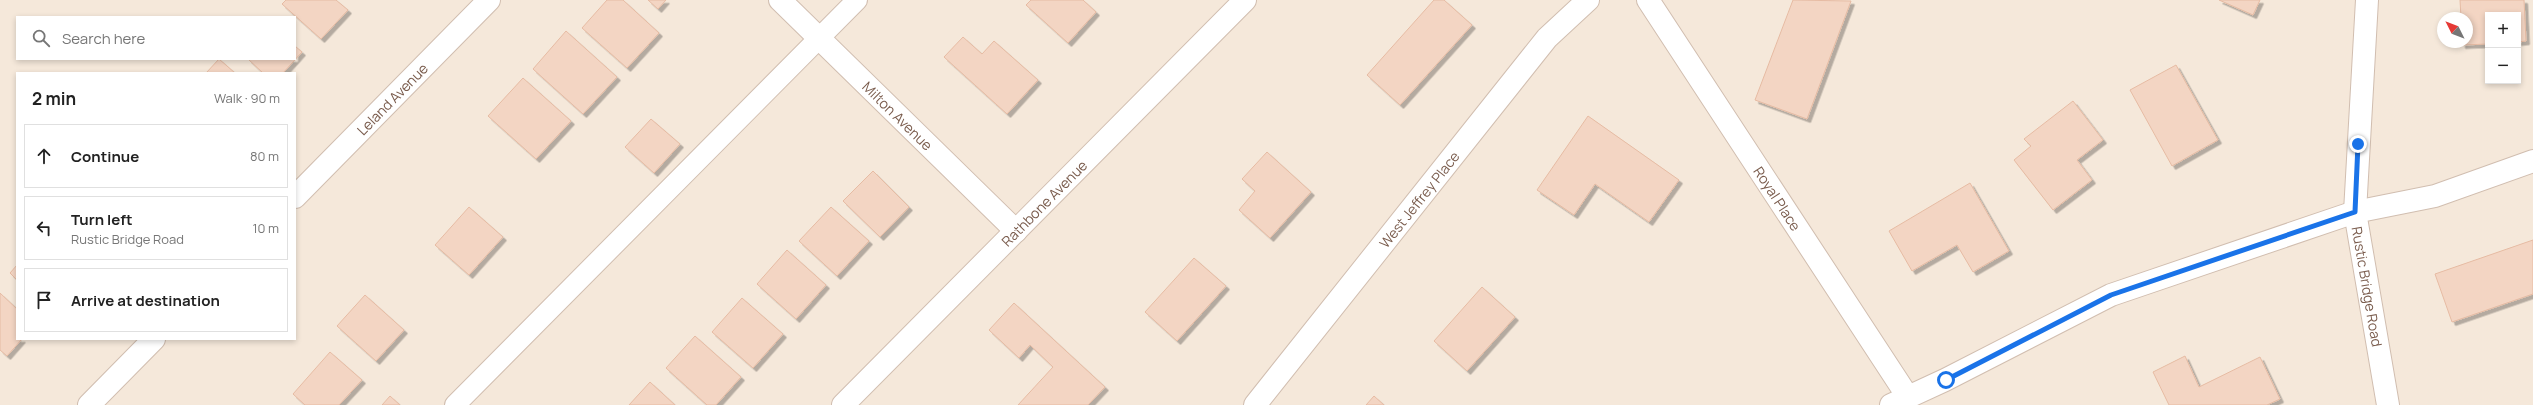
<!DOCTYPE html>
<html lang="en">
<head>
<meta charset="utf-8">
<style>
  body { margin:0; font-family:Manrope,sans-serif; background:#f2f2f2; color:#222 }
  .controls { position:absolute; right:12px; top:12px; display:grid; overflow:hidden; border-radius:0px; box-shadow:0 2px 6px #0003 }
  .controls button { width:36px; height:36px; display:grid; place-items:center; padding:0; border:0; border-bottom:1px solid #e0e0e0; background:#fff; color:#222; font:20px sans-serif }
  .compass { position:absolute; left:2437px; top:12px; width:36px; height:36px; border-radius:50%; background:#fff; box-shadow:0 2px 6px #0003; rotate:312deg }
  .stop { position:absolute; width:12px; height:12px; margin:-9px; border:3px solid #1a73e8; border-radius:50%; background:#fff }
  .stop.end { background:#1a73e8; border-color:#fff; box-shadow:0 1px 4px #0008 }
  .list { margin:0; padding:0; list-style:none }
  h2 { display:flex; justify-content:space-between; align-items:center; height:52px; margin:0; padding:0 16px; font-size:17px }
  h2 small { font-size:13px; font-weight:400; color:#767676 }
  .list li { display:grid; grid-template-columns:26px 1fr auto; gap:12px; align-items:center; box-sizing:border-box; height:64px; margin:0 8px 8px; padding:0 8px; border:1px solid #e0e0e0; border-radius:0px }
  .list b { display:block; font-size:15px; white-space:nowrap }
  .list p { margin:0; font-size:13px; white-space:nowrap; color:#767676 }
  .list em { font-size:13px; font-style:normal; color:#767676 }
  .icon { flex:none; width:22px; height:22px; fill:none; stroke:currentColor; stroke-width:2; stroke-linecap:round; stroke-linejoin:round }
  .map { position:relative; flex:none; width:2533px; height:405px; overflow:hidden }
  .search { position:absolute; background:#fff; box-shadow:0 2px 6px #0003; left:16px; top:16px; width:280px; height:44px; display:flex; align-items:center; gap:10px; box-sizing:border-box; padding:0 14px; border-radius:0px; color:#767676; font-size:15px }
  .panel { position:absolute; background:#fff; box-shadow:0 2px 6px #0003; left:16px; top:72px; width:280px; height:268px; border-radius:0px }
  .map>svg:first-child { display:block }
  .residential { fill:#f5e8da; fill-rule:evenodd }
  .building { fill:#f3d5c3; stroke:#e6bba3; filter:url(#shadow) }
  .lines { fill:none; stroke-linecap:round; stroke-linejoin:round }
  .service-casing { stroke:#d1beb0; stroke-width:22 }
  .minor-casing { stroke:#d1beb0; stroke-width:24 }
  .service { stroke:#fff; stroke-width:20 }
  .minor { stroke:#fff; stroke-width:22 }
  .route { stroke:#1a73e8; stroke-width:5 }
  .labels { text-anchor:middle; dominant-baseline:central; stroke-width:3; stroke-linejoin:round; paint-order:stroke }
  .street-label { font-size:14px; fill:#7a5c4d; stroke:#fffaf3 }
</style>
</head>
<body>
<div class="map">
<svg width="2533" height="405" viewBox="0 0 2533 405">
  <defs>
    <filter id="shadow"><feDropShadow dx="3.5" dy="3.5" stdDeviation="0" flood-color="#0004"/></filter>
  </defs>
  <rect width="100%" height="100%" fill="#fdf6ec"/>
  <path class="residential" d="M0,0H2533V405H0ZM2488,15H2518V81H2488ZM17,17H295V59H17ZM2443,18H2467V42H2443ZM17,73H295V339H17Z"/>
  <path class="building" d="M286,0H336L348,10L321,39L282,4Z
    M607,0H623L659,33L627,68L582,28Z
    M648,0H666L658,9Z
    M1031,0H1083L1096,12L1068,43L1026,5Z
    M1434,0H1444L1472,25L1400,105L1367,75Z
    M1793,0L1851,1L1807,119L1755,100Z
    M2219,0H2260L2253,15Z
    M2460,0H2524L2526,41L2518,42V15H2488V44L2462,45V42H2467V18H2461Z
    M566,31L617,77L583,114L533,69Z
    M963,37L982,54L994,41L1038,80L1007,114L944,57Z
    M295,46L302,52L283,73H263L248,59H295Z
    M219,59L235,73H206Z
    M2176,65L2218,140L2172,166L2130,90Z
    M523,78L571,121L536,159L488,116Z
    M2073,101L2103,140L2077,160L2092,180L2053,210L2014,160L2031,146L2024,139Z
    M1588,116L1679,180L1649,222L1595,184L1574,215L1537,190Z
    M651,119L680,144L654,173L625,147Z
    M1267,152L1311,192L1270,238L1239,210L1255,191L1242,179Z
    M873,171L909,207L880,237L843,201Z
    M1970,183L2009,251L1973,272L1957,245L1912,271L1889,231Z
    M469,207L503,237L469,275L435,245Z
    M831,207L869,241L837,276L799,241Z
    M2533,240V294L2452,322L2435,274Z
    M787,250L826,285L796,319L757,284Z
    M1194,258L1226,286L1177,341L1145,312Z
    M17,265V280L10,273Z
    M1482,287L1515,317L1467,371L1434,341Z
    M0,293L17,309V339H22L7,356L0,350Z
    M365,295L404,330L376,361L337,326Z
    M742,298L783,334L753,368L712,332Z
    M1014,303L1105,387L1088,405H1018L1053,367L1030,345L1019,358L989,330Z
    M695,336L741,377L716,405H707L666,368Z
    M330,352L362,380L339,405H305L293,394Z
    M2185,356L2199,387L2260,357L2280,399L2267,405H2169L2153,372Z
    M650,382L675,405H629Z
    M390,396L400,405H382Z
    M1374,396L1384,405H1366Z"/>
  <g class="lines">
    <defs>
      <path id="service" d="M455,405L857,0"/>
      <g id="minor">
        <path id="s1" d="M780,0L1016,231"/>
        <path id="s2" d="M1648,0L1908,397"/>
        <path id="s3" d="M2367,0L2355,212L2388,405"/>
        <path id="s4" d="M295,197L489,0"/>
        <path d="M89,405L154,339"/>
        <path id="s5" d="M843,405L1245,0"/>
        <path id="s6" d="M1255,405L1547,38L1588,0"/>
        <path d="M1891,405L1945,380L2111,295L2355,212L2435,196L2533,161"/>
      </g>
    </defs>
    <use href="#service" class="service-casing"/>
    <use href="#minor" class="minor-casing"/>
    <use href="#service" class="service"/>
    <use href="#minor" class="minor"/>
  </g>
  <g class="lines">
    <path class="route" d="M1946,380L2111,295L2355,212L2358,144"/>
  </g>
  <g class="labels">
    <g class="street-label">
      <text stroke="none"><textPath href="#s4" startOffset="138">Leland Avenue</textPath></text>
      <text stroke="none"><textPath href="#s1" startOffset="165">Milton Avenue</textPath></text>
      <text stroke="none"><textPath href="#s2" startOffset="237">Royal Place</textPath></text>
      <text stroke="none"><textPath href="#s6" startOffset="263">West Jeffrey Place</textPath></text>
      <text stroke="none"><textPath href="#s5" startOffset="285">Rathbone Avenue</textPath></text>
      <text stroke="none"><textPath href="#s3" startOffset="288">Rustic Bridge Road</textPath></text>
    </g>
  </g>
</svg>
<div class="controls">
<button>+</button>
<button>−</button>
</div>
<svg class="compass" viewBox="-18 -18 36 36"><path d="M0-13l5 13h-10z" fill="#e53935"/><path d="M0 13l5-13h-10z" fill="#767676"/></svg>
<div class="stop" style="left:1946px;top:380px"></div>
<div class="stop end" style="left:2358px;top:144px"></div>
<div class="search"><svg class="icon" aria-label="search" viewBox="0 0 24 24"><circle cx="10" cy="10" r="6"/><path d="M15 15l6 6"/></svg>Search here</div>
<section class="panel">
<h2>2 min<small>Walk · 90 m</small></h2>
<ul class="list">
<li><svg class="icon" aria-label="ahead" viewBox="0 0 24 24"><path d="M12 20V5M6 11l6-6 6 6"/></svg><div><b>Continue</b></div><em>80 m</em></li>
<li><svg class="icon" aria-label="left" viewBox="0 0 24 24"><path d="M17 20v-9H6M10 6l-5 5 5 5"/></svg><div><b>Turn left</b><p>Rustic Bridge Road</p></div><em>10 m</em></li>
<li><svg class="icon" aria-label="arrive" viewBox="0 0 24 24"><path d="M6 21V4h12l-3 4 3 4H6"/></svg><div><b>Arrive at destination</b></div></li>
</ul>
</section>
</div>
</body>
</html>
